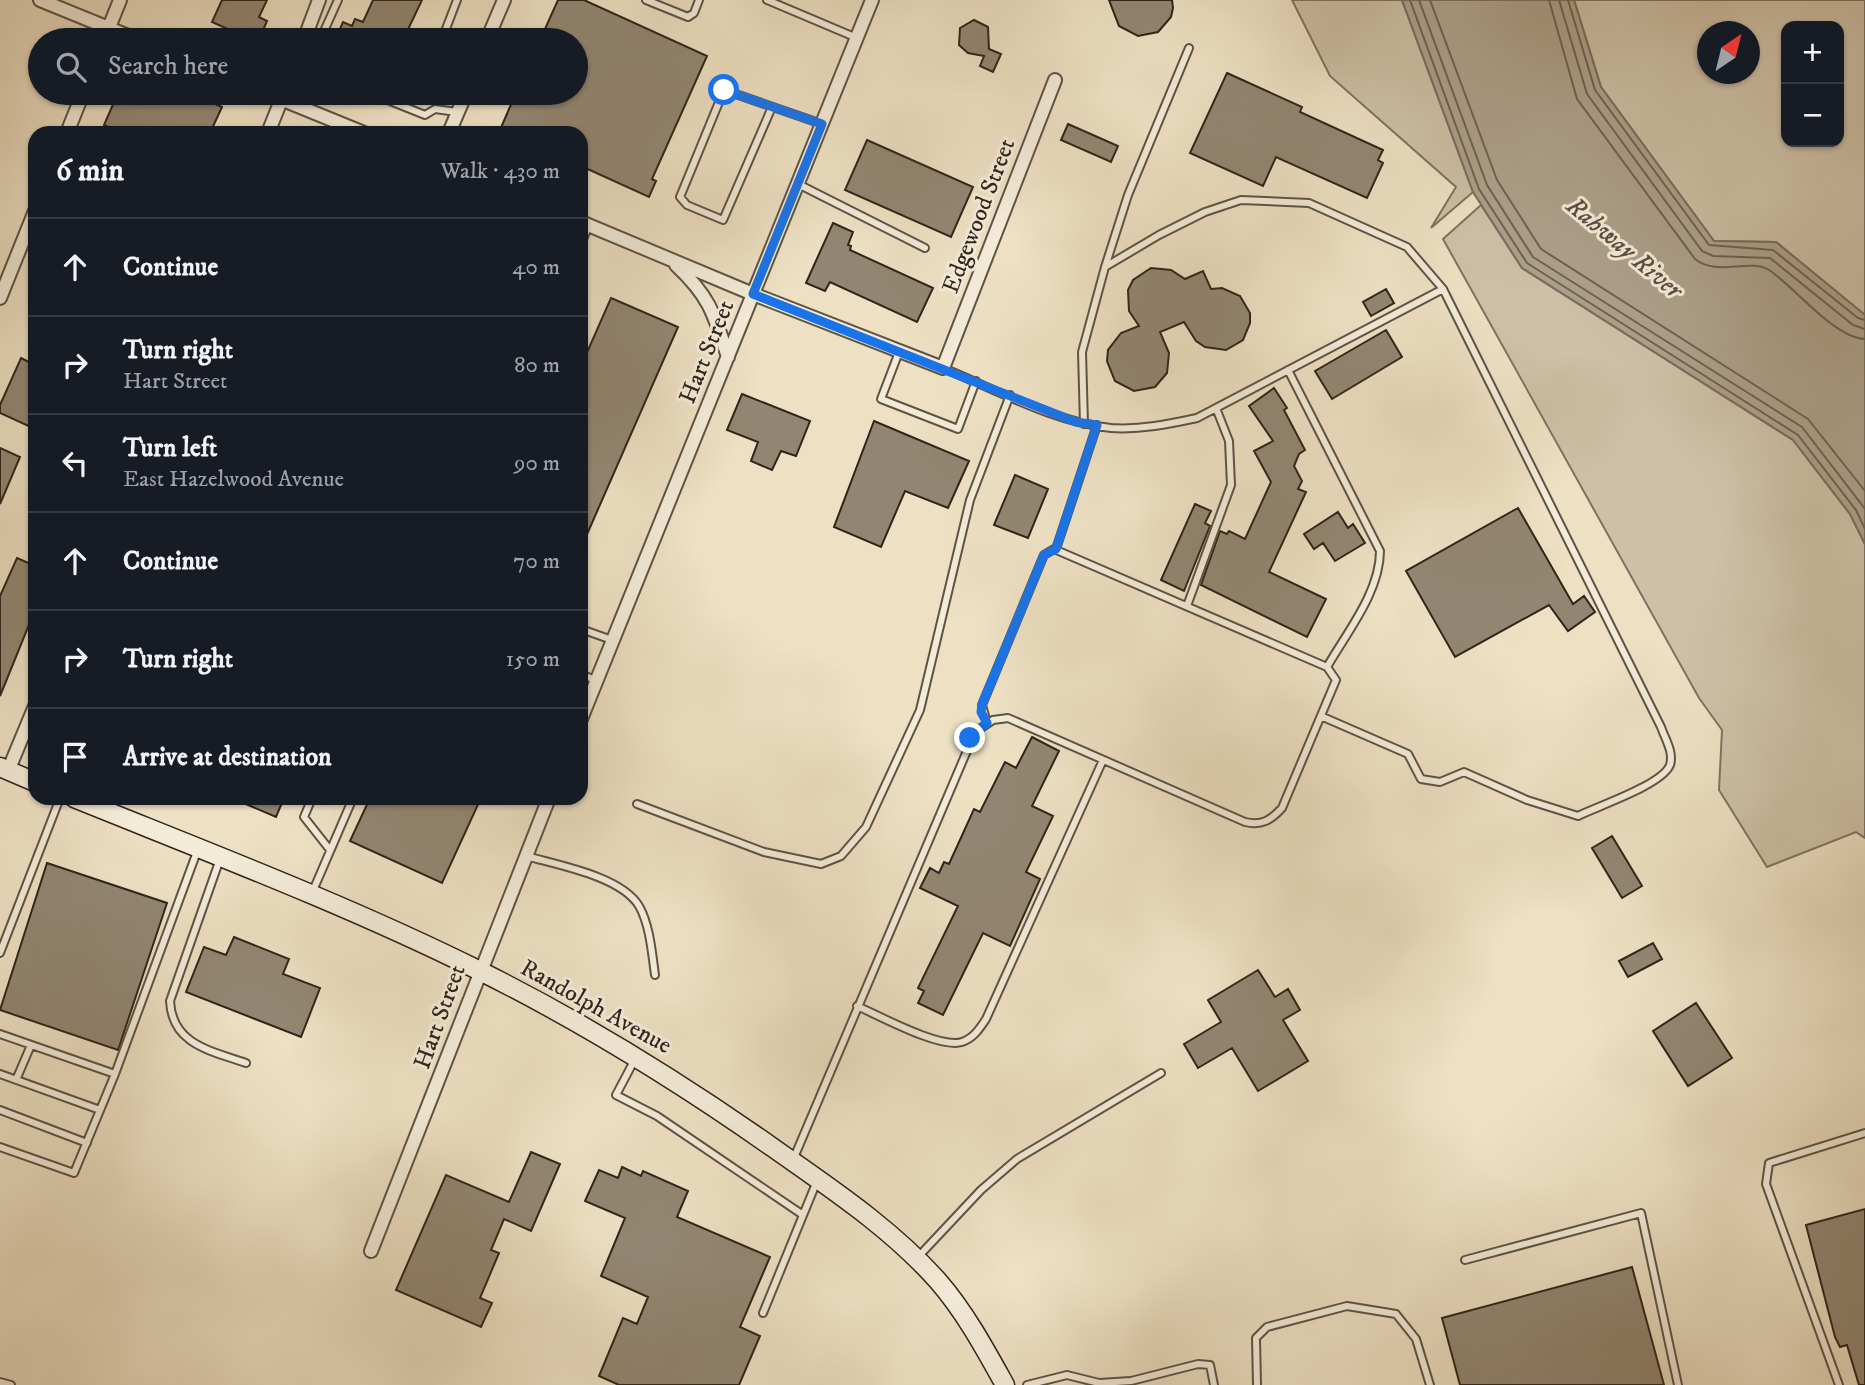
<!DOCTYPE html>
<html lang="en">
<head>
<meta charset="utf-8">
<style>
  body { margin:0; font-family:"IM FELL DW Pica",serif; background:#242831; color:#f1f3f6 }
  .controls { position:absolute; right:21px; top:21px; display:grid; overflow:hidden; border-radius:14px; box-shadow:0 2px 5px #0004 }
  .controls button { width:63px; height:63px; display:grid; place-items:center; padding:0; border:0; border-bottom:2px solid #363941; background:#171b24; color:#f1f3f6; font:35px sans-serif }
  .compass { position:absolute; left:1697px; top:21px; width:63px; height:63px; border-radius:50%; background:#171b24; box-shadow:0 2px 5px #0004; rotate:35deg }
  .stop { position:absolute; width:21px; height:21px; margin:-16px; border:5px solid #1a73e8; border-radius:50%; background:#fff }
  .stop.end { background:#1a73e8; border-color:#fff; box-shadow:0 2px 7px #0008 }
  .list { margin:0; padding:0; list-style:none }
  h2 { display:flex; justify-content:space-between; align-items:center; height:91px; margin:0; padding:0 28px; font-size:30px }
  h2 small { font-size:23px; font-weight:400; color:#9ea1a6 }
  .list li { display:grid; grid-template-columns:46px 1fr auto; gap:21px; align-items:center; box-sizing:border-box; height:98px; padding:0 28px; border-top:2px solid #363941 }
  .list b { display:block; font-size:26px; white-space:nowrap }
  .list p { margin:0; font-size:23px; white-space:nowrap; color:#9ea1a6 }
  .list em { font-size:23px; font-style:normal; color:#9ea1a6 }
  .icon { flex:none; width:38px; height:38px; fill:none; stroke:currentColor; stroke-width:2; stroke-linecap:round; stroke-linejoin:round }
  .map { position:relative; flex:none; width:1865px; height:1385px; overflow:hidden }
  .search { position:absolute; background:#171b24; box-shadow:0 2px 5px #0004; left:28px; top:28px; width:560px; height:77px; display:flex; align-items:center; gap:18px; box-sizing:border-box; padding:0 24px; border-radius:38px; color:#9ea1a6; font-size:26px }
  .panel { position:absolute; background:#171b24; box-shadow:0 2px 5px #0004; left:28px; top:126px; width:560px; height:679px; border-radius:21px }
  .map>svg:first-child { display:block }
  .green { fill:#cdc0a6; stroke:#7e7260; stroke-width:2; fill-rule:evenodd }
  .water { fill:#ada08a; stroke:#7b6e5e; stroke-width:2 }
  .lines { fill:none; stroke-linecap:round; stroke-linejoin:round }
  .shore { stroke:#6e6252; stroke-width:2 }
  .building { fill:#928672; stroke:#30241b; stroke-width:2 }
  .lane-casing { stroke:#5f5345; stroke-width:10 }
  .street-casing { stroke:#5f5345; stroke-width:16 }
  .secondary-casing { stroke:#30241b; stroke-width:21 }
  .lane { stroke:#f3ebd8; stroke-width:6 }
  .street { stroke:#f3ebd8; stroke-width:12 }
  .secondary { stroke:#f3ebd8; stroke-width:18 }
  .route { stroke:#1a73e8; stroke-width:9 }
  .labels { text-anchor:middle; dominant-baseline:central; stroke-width:6; stroke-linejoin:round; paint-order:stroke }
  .street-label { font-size:24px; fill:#30241b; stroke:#f3ebd8 }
  .water-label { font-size:26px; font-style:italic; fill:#5c4f42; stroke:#f3ebd8 }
</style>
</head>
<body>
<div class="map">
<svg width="1865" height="1385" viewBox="0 0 1865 1385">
  <rect width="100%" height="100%" fill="#ede0c3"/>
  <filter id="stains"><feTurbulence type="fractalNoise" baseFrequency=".00286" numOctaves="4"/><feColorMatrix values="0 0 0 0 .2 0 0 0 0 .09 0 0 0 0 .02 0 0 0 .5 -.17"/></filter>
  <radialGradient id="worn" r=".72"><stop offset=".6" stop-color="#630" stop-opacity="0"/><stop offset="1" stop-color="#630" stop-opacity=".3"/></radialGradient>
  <path class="green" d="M1292,0H1402L1473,192L1431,228L1456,187L1330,76Z
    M1574,0H1865V315L1776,242L1714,241L1601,87ZM1786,26H1839V142H1786ZM1708,32H1750V74H1708Z
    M1481,205L1522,268L1793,440L1850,514L1865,544V838L1856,832L1767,867L1719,790L1722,730L1699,698L1443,239Z"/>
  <path class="water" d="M1402,0H1574L1601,87L1714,241L1776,242L1865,315V544L1850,514L1793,440L1522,268L1473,192Z"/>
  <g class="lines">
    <path class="shore" d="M1410,0L1479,189L1527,263L1798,435L1856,510L1865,529
      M1419,0L1487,185L1533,257L1802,427L1865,509
      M1430,0L1497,180L1541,249L1808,419L1865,491
      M1549,0L1577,99L1695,259C1717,277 1749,258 1769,270C1795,287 1834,338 1865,339
      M1559,0L1587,94L1702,251L1713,256L1770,258L1853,325L1865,329
      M1568,0L1595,90L1709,245L1773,250L1858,318L1865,320"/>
  </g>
  <path class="building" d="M222,0H267L259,17L267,21L259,40H252L212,22Z
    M373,0H422L403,40H335L343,22L352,26L355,19L363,22Z
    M558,0H584L707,56L652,179L656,181L649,197L581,166V133H507L500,130L516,93H576V40H540Z
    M1109,0H1172L1173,8L1171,17L1158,32L1138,36L1119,26Z
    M974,20L988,27L989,49L1001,54L993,72L980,66L984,56L968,53L959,45L960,28Z
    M1227,73L1302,107L1300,112L1383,150L1378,160L1383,163L1367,198L1276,157L1263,186L1190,153Z
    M118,93H190L222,107L210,133H122L104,125Z
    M1068,124L1118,146L1111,162L1061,140Z
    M867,140L973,187L951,237L845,190Z
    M833,223L853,232L848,245L851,246L850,250L933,288L917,322L830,282L825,291L806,283Z
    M1151,268L1171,270L1185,279L1203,271L1211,289L1222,288L1240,296L1250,313V323L1243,340L1226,350L1205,347L1196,341L1184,322L1160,332L1169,353L1167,373L1155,387L1134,391L1115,381L1107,361L1108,350L1121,333L1139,326L1129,311L1128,290L1133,280Z
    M1386,289L1394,303L1371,316L1363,302Z
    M611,298L678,327L581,548V366Z
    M1386,330L1402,357L1332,399L1315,371Z
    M21,358L35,365V429L0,413V405Z
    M1274,388L1287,408L1284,410L1305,450L1299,454L1294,466L1302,481L1298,489L1306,492L1269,572L1326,599L1307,637L1201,585L1220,531L1227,534L1229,531L1245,539L1271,482L1254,451L1273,441L1249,406Z
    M742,394L810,421L796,456L781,451L772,470L751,461L758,442L727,430Z
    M874,421L969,461L948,508L905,491L881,547L834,527Z
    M0,448L20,457L0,504Z
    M1015,475L1048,489L1028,538L994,525Z
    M1195,504L1211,511L1205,523L1210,526L1184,591L1161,580Z
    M1518,508L1573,604L1584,596L1595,612L1568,631L1549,605L1455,657L1406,571Z
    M1338,512L1348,528L1353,524L1365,543L1335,561L1323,543L1314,549L1304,534Z
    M17,558L35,566V610L0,696V596Z
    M1032,737L1059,751L1032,806L1053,816L1026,872L1040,879L1010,946L983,933L943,1015L918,1003L924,991L918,988L958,906L920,888L930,868L939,873L944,862L949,864L974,809L980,812L1005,762L1016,768Z
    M232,798H284L276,817Z
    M370,798H481L442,883L350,841Z
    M1612,836L1642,886L1622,898L1592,848Z
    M47,863L167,903L118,1050L0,1010Z
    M234,937L289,959L283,974L320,988L301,1037L186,992L204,947L226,955Z
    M1653,943L1662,959L1628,977L1619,961Z
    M1258,970L1275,997L1288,989L1300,1010L1283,1020L1308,1061L1258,1091L1232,1048L1198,1068L1184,1044L1221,1022L1208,1000Z
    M1696,1003L1732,1058L1688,1086L1653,1031Z
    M531,1152L560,1164L531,1231L504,1219L491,1250L499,1253L480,1298L492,1303L481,1327L396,1290L446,1175L509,1202Z
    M622,1167L641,1176L643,1171L688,1191L677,1217L770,1257L740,1327L760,1336L739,1385H619L599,1376L623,1318L637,1324L648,1297L601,1276L625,1218L585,1201L599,1170L618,1178Z
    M1865,1209V1385H1859L1847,1345L1840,1347L1835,1337L1806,1225Z
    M1632,1267L1664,1385H1460L1442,1318Z"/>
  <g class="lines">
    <defs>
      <path id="lane" d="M646,0L688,17L694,13L699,0
        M767,0L857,38
        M444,34L457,0
        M320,40L338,0
        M370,93L425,115L435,109L457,112
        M772,107L723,220L687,205L680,197L724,90L822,124
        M798,184L925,248
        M581,244L589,225
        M1105,267L1128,195L1189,48
        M899,352L881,399L958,429L976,381
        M943,368C997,390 1053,422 1111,428C1140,430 1169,424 1197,418L1443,289L1407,247L1309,203L1241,200L1205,212L1159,235L1105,267L1082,352L1084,424
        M1288,370L1380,551C1380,592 1347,632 1327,667
        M1056,549L1097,425
        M1187,606L1231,485L1229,441L1216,408
        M581,629L612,640
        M581,674L597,681
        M1323,717L1408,754L1421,779L1440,782L1464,772L1527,800L1578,816C1598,806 1662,785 1670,765C1674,752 1665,739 1661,727L1443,289
        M312,798L304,817L330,850
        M637,804L764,852L821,864L841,856L866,827L920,710L970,500L1010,395
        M526,856C557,865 621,876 639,906C650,925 652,954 655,975
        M220,859L170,1001C172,1045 212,1051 246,1063
        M312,893L353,798
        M0,953L60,798
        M857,1006C880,1016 940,1049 962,1042C974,1038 980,1028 986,1019L1103,760
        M0,1034L115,1074L198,849
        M635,1059L616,1095L657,1116L803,1215
        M0,1074L100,1110
        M16,1080L31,1045
        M0,1110L87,1143
        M0,1147L74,1173L115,1074
        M793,1160L975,732L993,720L1008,718L1245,822C1262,826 1271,820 1282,808L1336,680L1327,667L1054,549L1044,555L1041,562L982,705L987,723
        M918,1257L981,1190L1017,1159L1161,1073
        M1465,1260L1641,1213L1678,1385
        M763,1313L817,1181
        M0,1382L11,1385
        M1027,1385L1067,1375L1099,1383L1131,1381L1198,1364L1210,1365L1214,1385
        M1257,1385L1256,1338L1267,1327L1347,1306L1396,1314L1416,1339L1430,1385
        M1839,1385L1766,1184L1769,1163L1865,1133"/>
      <path id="street" d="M40,0L138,40
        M104,40L120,0
        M304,40L319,0
        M487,40L504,0
        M266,93L364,133
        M67,133L83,93
        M268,133L284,93
        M449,133L466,93
        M581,222L753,294L943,368L1055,80
        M676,265C710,297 714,314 728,357
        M0,298L35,211
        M581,719L872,0
        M8,771L35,706
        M371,1251L549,798"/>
      <path id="secondary" d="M0,767L35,782
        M74,798C210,853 347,905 478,970C581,1021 678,1081 772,1147C830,1188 891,1228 938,1281C965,1312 985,1349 1005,1385"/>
    </defs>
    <use href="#lane" class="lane-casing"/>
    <use href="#street" class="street-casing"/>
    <use href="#secondary" class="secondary-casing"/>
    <use href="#lane" class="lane"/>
    <use href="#street" class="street"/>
    <use href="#secondary" class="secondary"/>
  </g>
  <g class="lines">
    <path class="route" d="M724,90L822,124L753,294L1076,422L1097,425L1056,549L1044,555L982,705L981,712L987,723L970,738"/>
  </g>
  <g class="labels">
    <g class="street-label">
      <text transform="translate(979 216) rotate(-69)">Edgewood Street</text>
      <text transform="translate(707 352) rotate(-68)">Hart Street</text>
      <text transform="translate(596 1007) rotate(29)">Randolph Avenue</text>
      <text transform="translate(440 1017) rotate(-70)">Hart Street</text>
    </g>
    <g class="water-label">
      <text transform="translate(1624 248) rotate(40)">Rahway River</text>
    </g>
  </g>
  <rect width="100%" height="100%" filter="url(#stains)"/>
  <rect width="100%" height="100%" fill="url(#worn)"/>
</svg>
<div class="controls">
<button>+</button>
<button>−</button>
</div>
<svg class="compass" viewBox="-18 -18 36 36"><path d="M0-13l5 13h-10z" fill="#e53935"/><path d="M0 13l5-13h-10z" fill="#9ea1a6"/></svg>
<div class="stop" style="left:724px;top:90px"></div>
<div class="stop end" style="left:970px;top:738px"></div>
<div class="search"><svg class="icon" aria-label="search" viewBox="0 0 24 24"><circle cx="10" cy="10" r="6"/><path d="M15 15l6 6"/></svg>Search here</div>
<section class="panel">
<h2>6 min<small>Walk · 430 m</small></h2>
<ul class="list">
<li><svg class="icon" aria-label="ahead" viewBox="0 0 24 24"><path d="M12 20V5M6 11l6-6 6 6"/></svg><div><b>Continue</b></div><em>40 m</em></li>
<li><svg class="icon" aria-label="right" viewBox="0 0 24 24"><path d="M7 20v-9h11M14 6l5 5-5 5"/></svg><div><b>Turn right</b><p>Hart Street</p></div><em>80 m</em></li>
<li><svg class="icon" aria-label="left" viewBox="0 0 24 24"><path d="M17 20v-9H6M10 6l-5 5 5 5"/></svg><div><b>Turn left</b><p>East Hazelwood Avenue</p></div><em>90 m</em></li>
<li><svg class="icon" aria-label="ahead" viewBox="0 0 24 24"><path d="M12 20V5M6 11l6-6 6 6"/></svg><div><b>Continue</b></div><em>70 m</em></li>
<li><svg class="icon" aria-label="right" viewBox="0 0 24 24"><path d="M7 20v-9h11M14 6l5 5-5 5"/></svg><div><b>Turn right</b></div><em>150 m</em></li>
<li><svg class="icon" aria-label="arrive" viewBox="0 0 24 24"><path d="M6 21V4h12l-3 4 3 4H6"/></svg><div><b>Arrive at destination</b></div></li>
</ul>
</section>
</div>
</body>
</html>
